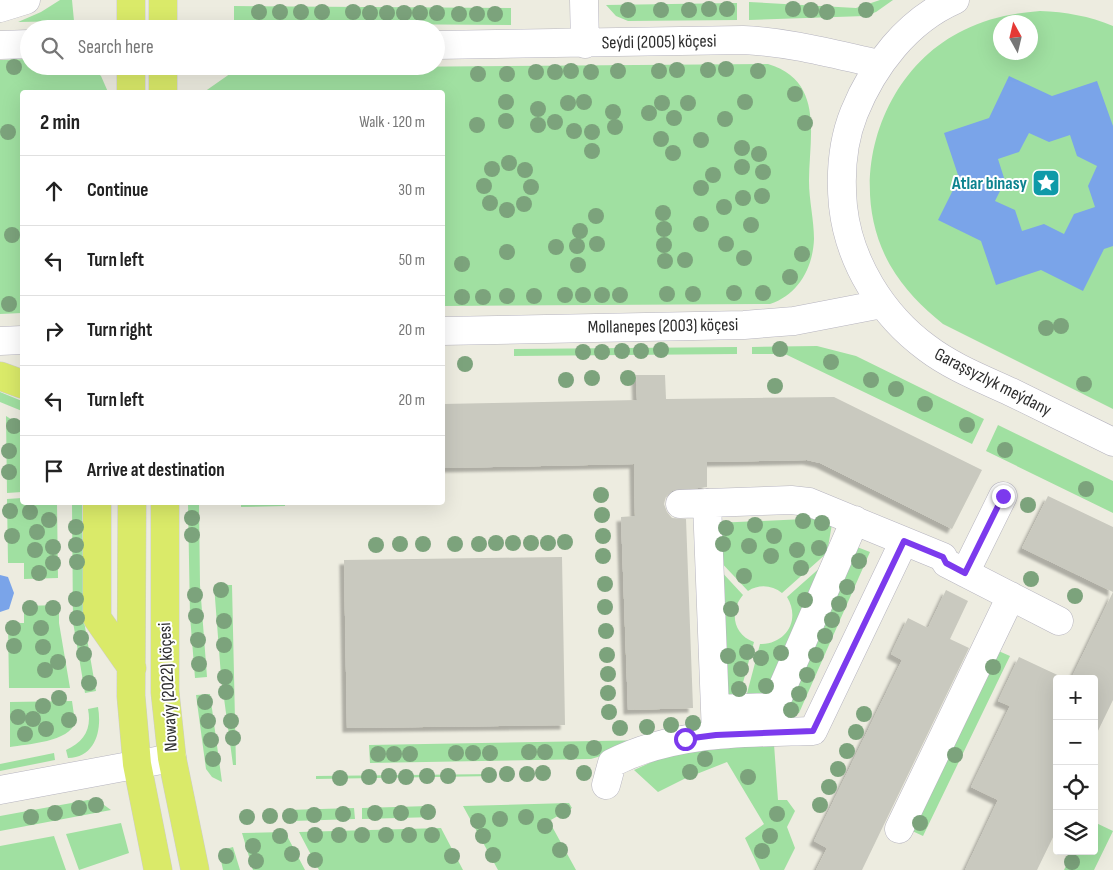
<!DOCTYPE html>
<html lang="en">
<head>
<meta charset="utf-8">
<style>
  body { margin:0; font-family:"Sofia Sans Condensed",sans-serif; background:#f2f2f2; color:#222 }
  .controls { position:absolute; right:15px; bottom:15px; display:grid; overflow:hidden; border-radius:5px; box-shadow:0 5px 20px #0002 }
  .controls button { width:45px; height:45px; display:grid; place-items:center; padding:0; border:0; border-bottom:1px solid #e0e0e0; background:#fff; color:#222; font:25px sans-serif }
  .compass { position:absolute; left:993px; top:15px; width:45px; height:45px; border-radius:50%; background:#fff; box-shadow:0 5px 20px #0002; rotate:352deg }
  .stop { position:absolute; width:15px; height:15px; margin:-11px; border:4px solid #7c3aed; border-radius:50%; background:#fff }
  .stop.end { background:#7c3aed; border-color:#fff; box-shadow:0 1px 5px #0008 }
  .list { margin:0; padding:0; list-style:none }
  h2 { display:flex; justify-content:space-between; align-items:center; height:65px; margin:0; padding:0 20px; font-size:21px }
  h2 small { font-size:16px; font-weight:400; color:#767676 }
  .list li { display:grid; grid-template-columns:32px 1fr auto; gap:15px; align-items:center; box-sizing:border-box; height:70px; padding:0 20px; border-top:1px solid #e0e0e0 }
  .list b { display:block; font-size:19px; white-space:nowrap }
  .list em { font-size:16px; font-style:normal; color:#767676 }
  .icon { flex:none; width:28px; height:28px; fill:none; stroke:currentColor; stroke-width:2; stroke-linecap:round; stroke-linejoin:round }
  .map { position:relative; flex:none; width:1113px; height:870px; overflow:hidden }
  .search { position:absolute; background:#fff; box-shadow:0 5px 20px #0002; left:20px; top:20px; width:425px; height:55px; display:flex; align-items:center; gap:12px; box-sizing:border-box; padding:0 18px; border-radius:28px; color:#767676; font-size:19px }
  .panel { position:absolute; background:#fff; box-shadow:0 5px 20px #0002; left:20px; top:90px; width:425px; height:415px; border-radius:5px }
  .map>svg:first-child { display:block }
  .green { fill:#a0e0a1; fill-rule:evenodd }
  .water { fill:#7aa4e9; fill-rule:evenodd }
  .building { fill:#c9c9bf; filter:url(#shadow) }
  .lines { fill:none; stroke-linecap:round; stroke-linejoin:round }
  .minor-casing { stroke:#b6b4bf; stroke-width:29 }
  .major-casing { stroke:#cdcdcd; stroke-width:29 }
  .minor { stroke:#fff; stroke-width:28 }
  .major { stroke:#daea69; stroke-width:28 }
  .tree { fill:#7ca37c }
  .route { stroke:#7c3aed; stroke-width:6 }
  .labels { text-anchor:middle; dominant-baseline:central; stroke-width:4; stroke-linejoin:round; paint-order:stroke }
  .street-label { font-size:18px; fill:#2d2d2d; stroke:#fff }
  .culture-label { font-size:18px; font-weight:bold; fill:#0d838f; stroke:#fff; text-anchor:end }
</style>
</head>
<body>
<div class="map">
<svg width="1113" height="870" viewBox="0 0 1113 870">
  <defs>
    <filter id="shadow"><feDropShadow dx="-4.5" dy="4.5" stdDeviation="1" flood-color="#0004"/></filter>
  </defs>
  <rect width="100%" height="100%" fill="#edece0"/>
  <path class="green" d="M60,0H72L74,21L18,22L41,12Z
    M880,0H893L876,12L865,16L749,20V2L856,8Z
    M737,3V20L628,21L616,16L606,5Z
    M234,6L511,8V25L234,23Z
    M1040,11C1066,12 1089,16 1113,26V409L943,324C922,307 904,289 890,265C844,184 880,70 964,30C988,18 1013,13 1040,11ZM1000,22H1030V52H1000Z
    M29,59V66H91L101,76L108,92H22V313L0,314V60Z
    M768,64C825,81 809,137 809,181C809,200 814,220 814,239C813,268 798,295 770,304L443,306L442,92H204L234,71L244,68Z
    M817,346L856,356L984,419L972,444L785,354H752V347Z
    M737,347V354L514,356V349Z
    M0,392L22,401V411L0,402Z
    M6,416L22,426V492L7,493Z
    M998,425L1113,481V513L986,451Z
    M22,498V502L57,503L58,578L24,579V563H8L7,499Z
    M72,503H82L84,621L96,691L85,693L73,622Z
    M188,503H199L200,585L207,677L195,678L190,616Z
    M241,503H285V506L241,507Z
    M827,518L832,524L827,553L782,593C772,585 759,584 748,591L717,558L716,523Z
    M857,547L870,552L799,713L783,714Z
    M822,566L765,700L745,701L760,644C786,644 801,620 787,597Z
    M718,568L743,595C729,611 733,635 754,642L738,701H723Z
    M214,585H232L236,765H233L221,676Z
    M59,605V623L70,688H9L8,623H24V606Z
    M994,649L1010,656L923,836L908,829Z
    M210,694L222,782L212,777L206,769L196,695Z
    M72,701L75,722C70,742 27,744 10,747V702Z
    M98,707C102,730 96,757 68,758L66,750C84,742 92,729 88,709Z
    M654,740L591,759L370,763L369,745Z
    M774,744L778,800H787L795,811L787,827L795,848L784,870H760L745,838L764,824L727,762L684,779L658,792L634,770L674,752Z
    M54,753L55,760L0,771V764Z
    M495,774V776L316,779V776Z
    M88,800L100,802L111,810L0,831V816Z
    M569,803L572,808L549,821L576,870H498L463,806Z
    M429,806L435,817L362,819V808Z
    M354,808L355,819L293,821L287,810Z
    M1094,822L1113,831L1094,870H1064L1073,851H1094Z
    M121,823L129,853L79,870L66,834Z
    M441,828L463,870H319L299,832Z
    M285,832L305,870H253L242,833Z
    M54,836L66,870H0V846Z
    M233,847L240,870H223L219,851Z"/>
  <path class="water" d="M1009,76L1052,96L1097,81L1113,126V246L1104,249L1083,291L1041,270L996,285L981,241L938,220L959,178L944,133L989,118ZM1029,133L1049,142L1070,135L1077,156L1097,166L1088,186L1095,207L1074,214L1064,234L1044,224L1022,231L1015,210L995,201L1005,181L998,159L1019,152Z
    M0,575L8,577L14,593L9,609L0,612Z"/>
  <path class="building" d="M636,375H665L666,399L834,397L982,470L952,529L820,463L807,460L707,462V487L672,491L666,496L664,504L667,512L672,518L686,519L693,708L628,710L621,517L635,516L634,464L442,468V404L637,400Z
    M1048,496L1113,527V700L1094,739V679H1071L1113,592L1022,548Z
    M562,557L565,725L347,728L344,560Z
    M946,590L968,601L950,639L969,648L862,870H816L827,848L814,841L902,660L891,654L908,618L928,628Z
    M1019,657L1066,679H1057V829L1037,870H965L998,800L971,787L1010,706L998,701Z"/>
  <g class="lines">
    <defs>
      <path id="minor" d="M584,0L585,44
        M955,0C907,21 873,66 854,113C842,143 840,174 843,206C849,262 882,315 927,348C952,367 983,379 1011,392C1045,409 1079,425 1113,442
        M0,8L26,0
        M0,45L29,44
        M436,45L743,40C790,42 833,54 879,64
        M442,331L744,325L794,321L882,304
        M0,341L22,340
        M707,503L716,735
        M680,504L791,500L809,502L904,541
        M965,573L1003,496
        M715,709L774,707
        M774,732V707L855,520
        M606,785L612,763C674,731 745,733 813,731L904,541L943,557L946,563L1059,621
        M0,790L172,758
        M899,829L1011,596"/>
      <path id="major" d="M131,29V0
        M163,29V0
        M131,66V92
        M163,66V92
        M0,376L22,384
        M97,502V618L132,668
        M132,502L131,696L137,764L158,870
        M165,502V692L172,758L195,870"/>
    </defs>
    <use href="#minor" class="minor-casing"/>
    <use href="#major" class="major-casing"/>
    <use href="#minor" class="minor"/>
    <use href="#major" class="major"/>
  </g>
  <g class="tree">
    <circle cx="709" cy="9" r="8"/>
    <circle cx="727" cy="9" r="8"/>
    <circle cx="793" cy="9" r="8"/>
    <circle cx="628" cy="10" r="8"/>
    <circle cx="661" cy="10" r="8"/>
    <circle cx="689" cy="10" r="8"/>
    <circle cx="811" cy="10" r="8"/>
    <circle cx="866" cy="10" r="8"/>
    <circle cx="259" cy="12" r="8"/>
    <circle cx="280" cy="12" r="8"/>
    <circle cx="301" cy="12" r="8"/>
    <circle cx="322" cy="12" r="8"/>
    <circle cx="353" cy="12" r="8"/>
    <circle cx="827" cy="12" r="8"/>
    <circle cx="370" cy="13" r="8"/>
    <circle cx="387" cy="13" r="8"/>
    <circle cx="404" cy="13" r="8"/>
    <circle cx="420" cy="13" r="8"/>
    <circle cx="437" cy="13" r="8"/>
    <circle cx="459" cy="14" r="8"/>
    <circle cx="477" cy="14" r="8"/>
    <circle cx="495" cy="14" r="8"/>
    <circle cx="14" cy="67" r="8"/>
    <circle cx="726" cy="69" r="8"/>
    <circle cx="677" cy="70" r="8"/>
    <circle cx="708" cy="70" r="8"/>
    <circle cx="571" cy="71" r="8"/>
    <circle cx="618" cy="71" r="8"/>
    <circle cx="659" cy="71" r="8"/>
    <circle cx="758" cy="71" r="8"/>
    <circle cx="536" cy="72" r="8"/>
    <circle cx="555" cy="72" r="8"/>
    <circle cx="591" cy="72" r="8"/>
    <circle cx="478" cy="74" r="8"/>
    <circle cx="507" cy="74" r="8"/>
    <circle cx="795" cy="94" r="8"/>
    <circle cx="506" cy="102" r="8"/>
    <circle cx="584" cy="102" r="8"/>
    <circle cx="745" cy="102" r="8"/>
    <circle cx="568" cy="103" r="8"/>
    <circle cx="662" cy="103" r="8"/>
    <circle cx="688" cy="103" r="8"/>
    <circle cx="538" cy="109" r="8"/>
    <circle cx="613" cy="112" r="8"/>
    <circle cx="649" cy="113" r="8"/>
    <circle cx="674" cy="118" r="8"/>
    <circle cx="725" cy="119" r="8"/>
    <circle cx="506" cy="121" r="8"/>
    <circle cx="555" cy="122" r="8"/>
    <circle cx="805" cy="123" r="8"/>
    <circle cx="477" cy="125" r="8"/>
    <circle cx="538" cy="125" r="8"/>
    <circle cx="615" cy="127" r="8"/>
    <circle cx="574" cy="131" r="8"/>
    <circle cx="8" cy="132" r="8"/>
    <circle cx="592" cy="132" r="8"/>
    <circle cx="661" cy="139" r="8"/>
    <circle cx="701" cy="140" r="8"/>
    <circle cx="742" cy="148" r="8"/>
    <circle cx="592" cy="151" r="8"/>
    <circle cx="673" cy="153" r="8"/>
    <circle cx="759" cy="154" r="8"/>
    <circle cx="509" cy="163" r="8"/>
    <circle cx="742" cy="167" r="8"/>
    <circle cx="492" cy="169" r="8"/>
    <circle cx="525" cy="170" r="8"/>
    <circle cx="763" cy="172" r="8"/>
    <circle cx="713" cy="175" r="8"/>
    <circle cx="484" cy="186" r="8"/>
    <circle cx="531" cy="187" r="8"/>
    <circle cx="701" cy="188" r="8"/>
    <circle cx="762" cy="196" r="8"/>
    <circle cx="743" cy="198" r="8"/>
    <circle cx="490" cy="203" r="8"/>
    <circle cx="524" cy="204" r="8"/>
    <circle cx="724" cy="207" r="8"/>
    <circle cx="507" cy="210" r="8"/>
    <circle cx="663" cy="213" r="8"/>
    <circle cx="596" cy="216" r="8"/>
    <circle cx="701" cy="224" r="8"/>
    <circle cx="751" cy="225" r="8"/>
    <circle cx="664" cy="229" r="8"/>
    <circle cx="580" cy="231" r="8"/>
    <circle cx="12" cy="235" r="8"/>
    <circle cx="597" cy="244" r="8"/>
    <circle cx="726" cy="244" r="8"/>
    <circle cx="664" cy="245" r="8"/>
    <circle cx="577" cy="246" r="8"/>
    <circle cx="556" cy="247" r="8"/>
    <circle cx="507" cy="252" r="8"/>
    <circle cx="802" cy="254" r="8"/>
    <circle cx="744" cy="258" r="8"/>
    <circle cx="685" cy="260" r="8"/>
    <circle cx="665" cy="261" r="8"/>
    <circle cx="462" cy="264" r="8"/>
    <circle cx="578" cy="265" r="8"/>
    <circle cx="790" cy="277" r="8"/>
    <circle cx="734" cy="293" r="8"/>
    <circle cx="763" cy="293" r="8"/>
    <circle cx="667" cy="294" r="8"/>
    <circle cx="693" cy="294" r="8"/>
    <circle cx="565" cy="295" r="8"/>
    <circle cx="583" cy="295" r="8"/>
    <circle cx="602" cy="295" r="8"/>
    <circle cx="620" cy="295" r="8"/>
    <circle cx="507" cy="296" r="8"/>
    <circle cx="534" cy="296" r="8"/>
    <circle cx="462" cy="297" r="8"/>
    <circle cx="483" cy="297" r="8"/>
    <circle cx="9" cy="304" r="8"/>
    <circle cx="1061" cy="326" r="8"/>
    <circle cx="1046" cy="328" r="8"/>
    <circle cx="780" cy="349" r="8"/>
    <circle cx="661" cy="350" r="8"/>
    <circle cx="622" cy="351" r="8"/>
    <circle cx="641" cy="351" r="8"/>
    <circle cx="583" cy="352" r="8"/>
    <circle cx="602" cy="352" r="8"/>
    <circle cx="831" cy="362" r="8"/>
    <circle cx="465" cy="364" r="8"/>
    <circle cx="592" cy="378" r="8"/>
    <circle cx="628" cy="378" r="8"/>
    <circle cx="566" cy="380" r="8"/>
    <circle cx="871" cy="380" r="8"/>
    <circle cx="1084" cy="384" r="8"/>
    <circle cx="775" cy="386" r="8"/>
    <circle cx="896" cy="389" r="8"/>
    <circle cx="925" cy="404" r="8"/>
    <circle cx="967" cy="425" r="8"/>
    <circle cx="14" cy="426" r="8"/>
    <circle cx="1005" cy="450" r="8"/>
    <circle cx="9" cy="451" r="8"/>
    <circle cx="9" cy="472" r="8"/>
    <circle cx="1086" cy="489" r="8"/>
    <circle cx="601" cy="495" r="8"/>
    <circle cx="1028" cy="505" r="8"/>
    <circle cx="10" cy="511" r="8"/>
    <circle cx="30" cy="512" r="8"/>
    <circle cx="602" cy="515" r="8"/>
    <circle cx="192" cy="518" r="8"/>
    <circle cx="49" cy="520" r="8"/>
    <circle cx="803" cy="521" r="8"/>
    <circle cx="822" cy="523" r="8"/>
    <circle cx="755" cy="525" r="8"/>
    <circle cx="76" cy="527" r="8"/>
    <circle cx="726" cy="528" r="8"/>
    <circle cx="37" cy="532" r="8"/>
    <circle cx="192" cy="535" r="8"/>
    <circle cx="12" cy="536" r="8"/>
    <circle cx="603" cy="536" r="8"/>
    <circle cx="774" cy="536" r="8"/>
    <circle cx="565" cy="542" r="8"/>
    <circle cx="496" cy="543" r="8"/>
    <circle cx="513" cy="543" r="8"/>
    <circle cx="531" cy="543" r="8"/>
    <circle cx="548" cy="543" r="8"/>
    <circle cx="400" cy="544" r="8"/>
    <circle cx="423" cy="544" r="8"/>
    <circle cx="455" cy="544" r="8"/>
    <circle cx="479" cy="544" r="8"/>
    <circle cx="723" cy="544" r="8"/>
    <circle cx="76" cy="545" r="8"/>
    <circle cx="376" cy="545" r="8"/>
    <circle cx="749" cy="546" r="8"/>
    <circle cx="53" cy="547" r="8"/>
    <circle cx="819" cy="548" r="8"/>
    <circle cx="35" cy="550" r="8"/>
    <circle cx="797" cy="550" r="8"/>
    <circle cx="603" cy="556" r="8"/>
    <circle cx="771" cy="556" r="8"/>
    <circle cx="859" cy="561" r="8"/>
    <circle cx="77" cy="562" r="8"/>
    <circle cx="53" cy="563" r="8"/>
    <circle cx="801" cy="568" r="8"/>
    <circle cx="39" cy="573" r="8"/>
    <circle cx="744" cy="576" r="8"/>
    <circle cx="1031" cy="579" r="8"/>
    <circle cx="605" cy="584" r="8"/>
    <circle cx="847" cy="587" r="8"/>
    <circle cx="221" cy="590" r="8"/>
    <circle cx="195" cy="595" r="8"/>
    <circle cx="1075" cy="596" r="8"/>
    <circle cx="76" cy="599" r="8"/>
    <circle cx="805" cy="600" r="8"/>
    <circle cx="839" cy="604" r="8"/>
    <circle cx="605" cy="607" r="8"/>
    <circle cx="30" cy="608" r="8"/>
    <circle cx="53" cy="608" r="8"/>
    <circle cx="731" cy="609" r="8"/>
    <circle cx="196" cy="616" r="8"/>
    <circle cx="77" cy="618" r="8"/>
    <circle cx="832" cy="620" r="8"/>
    <circle cx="224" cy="621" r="8"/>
    <circle cx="13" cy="628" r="8"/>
    <circle cx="41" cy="628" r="8"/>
    <circle cx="606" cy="631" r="8"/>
    <circle cx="825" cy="636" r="8"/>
    <circle cx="81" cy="638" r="8"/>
    <circle cx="198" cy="640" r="8"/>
    <circle cx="224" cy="645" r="8"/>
    <circle cx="14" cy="646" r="8"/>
    <circle cx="43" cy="647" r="8"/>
    <circle cx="747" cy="652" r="8"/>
    <circle cx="781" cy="653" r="8"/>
    <circle cx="84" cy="654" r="8"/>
    <circle cx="607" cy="655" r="8"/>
    <circle cx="816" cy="655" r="8"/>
    <circle cx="728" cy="656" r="8"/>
    <circle cx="761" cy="658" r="8"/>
    <circle cx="58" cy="662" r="8"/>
    <circle cx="199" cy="664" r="8"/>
    <circle cx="993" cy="667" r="8"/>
    <circle cx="741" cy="669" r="8"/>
    <circle cx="45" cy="670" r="8"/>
    <circle cx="608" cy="674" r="8"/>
    <circle cx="807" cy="675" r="8"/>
    <circle cx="225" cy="677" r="8"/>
    <circle cx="89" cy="683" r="8"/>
    <circle cx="766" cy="686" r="8"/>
    <circle cx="739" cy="689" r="8"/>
    <circle cx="226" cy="692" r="8"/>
    <circle cx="608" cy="693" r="8"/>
    <circle cx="799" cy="694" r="8"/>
    <circle cx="59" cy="698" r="8"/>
    <circle cx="205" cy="702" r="8"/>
    <circle cx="43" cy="706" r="8"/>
    <circle cx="791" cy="710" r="8"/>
    <circle cx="609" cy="712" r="8"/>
    <circle cx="864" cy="714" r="8"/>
    <circle cx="18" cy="717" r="8"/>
    <circle cx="33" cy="719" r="8"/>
    <circle cx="69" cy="720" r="8"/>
    <circle cx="208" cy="721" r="8"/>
    <circle cx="231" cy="721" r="8"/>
    <circle cx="693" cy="723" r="8"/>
    <circle cx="671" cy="725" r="8"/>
    <circle cx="647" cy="727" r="8"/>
    <circle cx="620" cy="728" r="8"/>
    <circle cx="46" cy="729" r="8"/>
    <circle cx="856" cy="732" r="8"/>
    <circle cx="25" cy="734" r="8"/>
    <circle cx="233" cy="738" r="8"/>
    <circle cx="211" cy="740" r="8"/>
    <circle cx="594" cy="748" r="8"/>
    <circle cx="847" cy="751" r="8"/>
    <circle cx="529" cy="752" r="8"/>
    <circle cx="545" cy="752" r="8"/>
    <circle cx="571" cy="752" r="8"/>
    <circle cx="456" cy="753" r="8"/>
    <circle cx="473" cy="753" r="8"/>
    <circle cx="490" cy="753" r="8"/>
    <circle cx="378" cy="754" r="8"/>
    <circle cx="394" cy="754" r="8"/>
    <circle cx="410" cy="754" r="8"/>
    <circle cx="955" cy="755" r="8"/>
    <circle cx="213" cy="759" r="8"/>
    <circle cx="705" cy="759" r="8"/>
    <circle cx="838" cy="769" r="8"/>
    <circle cx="690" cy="772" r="8"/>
    <circle cx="543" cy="773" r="8"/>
    <circle cx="584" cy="773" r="8"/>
    <circle cx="507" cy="774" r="8"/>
    <circle cx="527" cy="774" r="8"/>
    <circle cx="489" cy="775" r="8"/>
    <circle cx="389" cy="776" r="8"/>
    <circle cx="427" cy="776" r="8"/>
    <circle cx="448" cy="776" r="8"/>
    <circle cx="369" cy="777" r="8"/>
    <circle cx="406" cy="777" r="8"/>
    <circle cx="748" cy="777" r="8"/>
    <circle cx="340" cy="778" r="8"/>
    <circle cx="829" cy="787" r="8"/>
    <circle cx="96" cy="805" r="8"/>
    <circle cx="820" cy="805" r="8"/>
    <circle cx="79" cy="808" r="8"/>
    <circle cx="563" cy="811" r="8"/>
    <circle cx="428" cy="812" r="8"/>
    <circle cx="55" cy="813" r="8"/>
    <circle cx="375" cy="813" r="8"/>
    <circle cx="401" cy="813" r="8"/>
    <circle cx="343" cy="814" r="8"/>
    <circle cx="777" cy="814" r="8"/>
    <circle cx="314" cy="815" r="8"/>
    <circle cx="270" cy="816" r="8"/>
    <circle cx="290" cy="816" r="8"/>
    <circle cx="31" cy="817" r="8"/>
    <circle cx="247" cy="817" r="8"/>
    <circle cx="526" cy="817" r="8"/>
    <circle cx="500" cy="819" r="8"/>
    <circle cx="478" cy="821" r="8"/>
    <circle cx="920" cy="823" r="8"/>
    <circle cx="545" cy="826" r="8"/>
    <circle cx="315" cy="835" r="8"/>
    <circle cx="339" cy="835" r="8"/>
    <circle cx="362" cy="835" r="8"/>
    <circle cx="386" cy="835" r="8"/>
    <circle cx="409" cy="835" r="8"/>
    <circle cx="432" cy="835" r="8"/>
    <circle cx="280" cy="836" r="8"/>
    <circle cx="483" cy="836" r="8"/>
    <circle cx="770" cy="836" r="8"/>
    <circle cx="253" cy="846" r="8"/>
    <circle cx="560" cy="850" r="8"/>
    <circle cx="762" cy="851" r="8"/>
    <circle cx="292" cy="854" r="8"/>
    <circle cx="493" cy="855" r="8"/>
    <circle cx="226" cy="856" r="8"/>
    <circle cx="452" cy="856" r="8"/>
    <circle cx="315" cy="860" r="8"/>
    <circle cx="256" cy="861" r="8"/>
    <circle cx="1072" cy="862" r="8"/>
  </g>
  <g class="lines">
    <path class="route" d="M685,739L716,735L813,731L904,541L943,557L946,563L965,573L1003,496"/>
  </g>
  <defs>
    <symbol id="sight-square" viewBox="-11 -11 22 22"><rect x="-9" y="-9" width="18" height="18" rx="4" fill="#0f9aa8" stroke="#fff"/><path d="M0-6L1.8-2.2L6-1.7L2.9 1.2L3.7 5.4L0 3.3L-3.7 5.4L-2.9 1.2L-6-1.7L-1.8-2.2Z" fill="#fff"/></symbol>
  </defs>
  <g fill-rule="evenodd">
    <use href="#sight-square" x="1030" y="167" width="32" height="32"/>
  </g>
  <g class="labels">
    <g class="street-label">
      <text transform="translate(659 42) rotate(-1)">Seýdi (2005) köçesi</text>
      <text transform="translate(663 326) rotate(-1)">Mollanepes (2003) köçesi</text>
      <text transform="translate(993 382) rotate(27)">Garaşsyzlyk meýdany</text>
      <text transform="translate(168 687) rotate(-93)">Nowaýy (2022) köçesi</text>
    </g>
    <g class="culture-label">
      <text x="1027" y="183">Atlar binasy</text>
    </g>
  </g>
</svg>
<div class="controls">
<button>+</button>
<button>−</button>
<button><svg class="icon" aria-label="locate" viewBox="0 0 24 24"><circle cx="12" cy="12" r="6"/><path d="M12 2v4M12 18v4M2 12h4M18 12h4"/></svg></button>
<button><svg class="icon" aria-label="layers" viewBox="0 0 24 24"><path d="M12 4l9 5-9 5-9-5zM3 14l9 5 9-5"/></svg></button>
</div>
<svg class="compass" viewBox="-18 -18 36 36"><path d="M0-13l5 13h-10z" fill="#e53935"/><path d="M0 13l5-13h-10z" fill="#767676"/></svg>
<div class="stop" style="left:685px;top:739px"></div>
<div class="stop end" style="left:1003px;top:496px"></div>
<div class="search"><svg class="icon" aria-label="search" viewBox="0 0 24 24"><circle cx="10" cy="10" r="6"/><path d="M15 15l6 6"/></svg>Search here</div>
<section class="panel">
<h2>2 min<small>Walk · 120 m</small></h2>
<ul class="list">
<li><svg class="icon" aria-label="ahead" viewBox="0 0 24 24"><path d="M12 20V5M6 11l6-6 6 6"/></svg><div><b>Continue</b></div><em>30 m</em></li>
<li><svg class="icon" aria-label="left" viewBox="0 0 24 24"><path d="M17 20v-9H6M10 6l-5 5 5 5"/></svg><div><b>Turn left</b></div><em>50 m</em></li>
<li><svg class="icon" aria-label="right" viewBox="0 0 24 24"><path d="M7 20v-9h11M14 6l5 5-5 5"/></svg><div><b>Turn right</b></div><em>20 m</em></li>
<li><svg class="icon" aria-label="left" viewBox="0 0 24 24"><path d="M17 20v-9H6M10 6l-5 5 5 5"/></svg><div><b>Turn left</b></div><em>20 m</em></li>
<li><svg class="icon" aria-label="arrive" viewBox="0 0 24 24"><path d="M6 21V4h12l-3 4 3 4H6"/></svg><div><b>Arrive at destination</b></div></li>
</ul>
</section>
</div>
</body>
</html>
